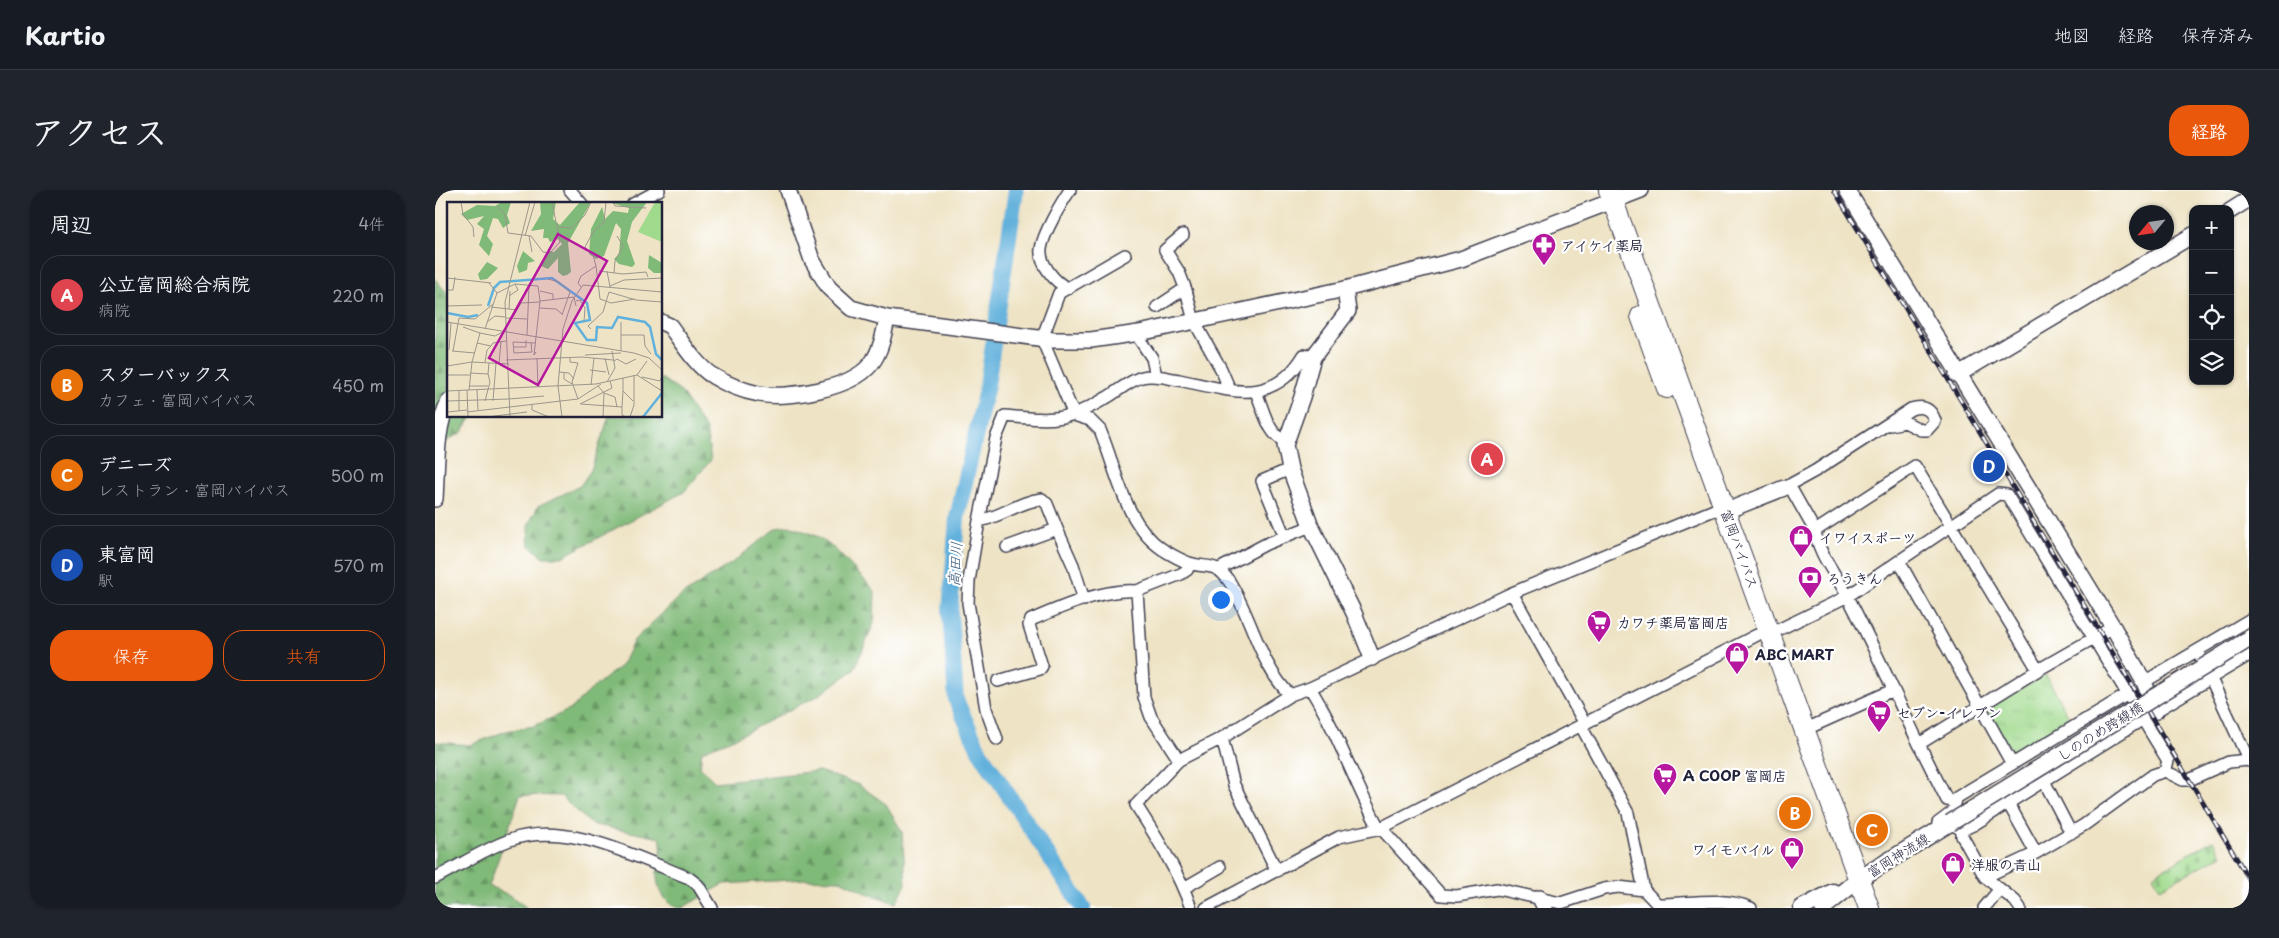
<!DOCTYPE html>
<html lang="ja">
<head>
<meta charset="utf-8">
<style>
  body { margin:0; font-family:"Playpen Sans","Klee One",sans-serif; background:#20242c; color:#f1f3f6 }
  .controls { position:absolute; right:15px; top:15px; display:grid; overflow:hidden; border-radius:10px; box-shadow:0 1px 4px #0004 }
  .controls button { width:45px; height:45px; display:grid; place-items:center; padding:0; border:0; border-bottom:1px solid #363941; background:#171b24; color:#f1f3f6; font:25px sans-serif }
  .compass { position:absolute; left:1694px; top:15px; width:45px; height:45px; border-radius:50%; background:#171b24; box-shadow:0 1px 4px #0004; rotate:241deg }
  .you { position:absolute; left:785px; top:409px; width:18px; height:18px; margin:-12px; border:4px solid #fff; border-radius:50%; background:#1a73e8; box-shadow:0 0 0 8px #1a73e833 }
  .badge { display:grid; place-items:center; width:32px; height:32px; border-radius:50%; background:#ea580c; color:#fff; font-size:16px; font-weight:700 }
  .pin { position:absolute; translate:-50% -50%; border:2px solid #fff; box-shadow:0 1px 5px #0006 }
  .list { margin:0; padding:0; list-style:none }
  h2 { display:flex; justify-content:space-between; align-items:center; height:65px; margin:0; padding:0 20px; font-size:21px }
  h2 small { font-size:16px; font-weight:400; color:#9ea1a6 }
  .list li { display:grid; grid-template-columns:32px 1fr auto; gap:15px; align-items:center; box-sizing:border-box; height:80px; margin:0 10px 10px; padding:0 10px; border:1px solid #363941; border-radius:20px }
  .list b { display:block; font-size:19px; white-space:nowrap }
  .list p { margin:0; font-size:16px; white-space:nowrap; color:#9ea1a6 }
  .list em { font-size:16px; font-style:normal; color:#9ea1a6 }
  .actions { display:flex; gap:10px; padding:15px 20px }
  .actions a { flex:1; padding:11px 0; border:1px solid #ea580c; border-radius:20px; text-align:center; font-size:18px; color:#ea580c }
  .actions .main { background:#ea580c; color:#fff }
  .icon { flex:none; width:28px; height:28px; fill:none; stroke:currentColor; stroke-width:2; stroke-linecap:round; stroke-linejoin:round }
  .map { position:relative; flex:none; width:1814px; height:718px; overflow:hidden; border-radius:20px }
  header { display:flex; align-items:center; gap:30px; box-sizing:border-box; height:70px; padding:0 25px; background:#171b24; border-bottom:1px solid #363941 }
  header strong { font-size:24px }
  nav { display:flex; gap:28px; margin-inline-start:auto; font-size:18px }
  .intro { display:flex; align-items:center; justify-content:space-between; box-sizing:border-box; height:120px; padding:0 30px }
  h1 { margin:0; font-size:35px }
  .button { padding:12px 22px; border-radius:20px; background:#ea580c; color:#fff; font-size:18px; font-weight:700 }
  main { display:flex; gap:30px; padding:0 30px }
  aside { flex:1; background:#171b24; border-radius:20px; box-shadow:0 1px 4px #0004 }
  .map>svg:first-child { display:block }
  .grass { fill:url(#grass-tufts); stroke:#617e64 }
  .forest { fill:url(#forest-firs); stroke:#516e5a }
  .cemetery { fill:url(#cemetery-stones); stroke:#617e64 }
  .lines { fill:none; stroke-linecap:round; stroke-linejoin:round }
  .river { stroke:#62b1dc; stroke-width:16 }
  .street-casing { stroke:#413f50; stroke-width:14 }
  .secondary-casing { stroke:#413f50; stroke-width:18 }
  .primary-casing { stroke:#413f50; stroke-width:19 }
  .highway-casing { stroke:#413f50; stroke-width:22 }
  .street { stroke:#fff; stroke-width:11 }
  .secondary { stroke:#fff; stroke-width:15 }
  .primary { stroke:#fff; stroke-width:16 }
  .highway { stroke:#fff; stroke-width:20 }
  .rail-casing { stroke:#22223b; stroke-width:4.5 }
  .rail { stroke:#fff; stroke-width:2.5; stroke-dasharray:8; stroke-linecap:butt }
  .primary-bridge-casing { stroke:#413f50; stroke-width:19; stroke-linecap:butt }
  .primary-bridge { stroke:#fff; stroke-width:16 }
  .labels { text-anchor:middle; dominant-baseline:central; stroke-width:4.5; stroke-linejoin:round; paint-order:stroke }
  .poi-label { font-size:14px; font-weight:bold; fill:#22223b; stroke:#fff; text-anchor:start }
  .street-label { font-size:14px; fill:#22223b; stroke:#fff }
  .water-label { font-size:15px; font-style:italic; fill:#3c5b7b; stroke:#fff }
  .inset-river { fill:none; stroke:#62b1dc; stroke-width:2.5 }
  .inset-road { fill:none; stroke:#9c968d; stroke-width:1 }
  .view { fill:#b5179e; fill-opacity:0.15; stroke:#b5179e; stroke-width:2.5 }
  .inset-edge { fill:none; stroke:#22223b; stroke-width:2.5 }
</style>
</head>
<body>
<header>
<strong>Kartio</strong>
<nav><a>地図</a><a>経路</a><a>保存済み</a></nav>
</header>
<div class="intro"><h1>アクセス</h1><a class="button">経路</a></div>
<main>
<aside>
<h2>周辺<small>4件</small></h2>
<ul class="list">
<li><span class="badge" style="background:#e0444e">A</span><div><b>公立富岡総合病院</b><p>病院</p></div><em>220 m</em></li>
<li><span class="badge" style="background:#e8710a">B</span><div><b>スターバックス</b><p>カフェ · 富岡バイパス</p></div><em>450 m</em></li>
<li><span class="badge" style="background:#e8710a">C</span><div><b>デニーズ</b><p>レストラン · 富岡バイパス</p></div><em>500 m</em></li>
<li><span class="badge" style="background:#1a4fb4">D</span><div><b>東富岡</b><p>駅</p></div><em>570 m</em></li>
</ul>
<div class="actions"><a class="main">保存</a><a>共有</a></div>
</aside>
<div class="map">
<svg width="1814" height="718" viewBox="0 0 1814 718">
  <defs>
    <pattern id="grass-tufts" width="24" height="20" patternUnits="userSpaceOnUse" patternTransform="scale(1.25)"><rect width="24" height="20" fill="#a0da8d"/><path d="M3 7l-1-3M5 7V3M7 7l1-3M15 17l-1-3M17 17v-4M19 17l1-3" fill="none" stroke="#8abb7b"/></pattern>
    <pattern id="forest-firs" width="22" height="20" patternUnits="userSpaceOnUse" patternTransform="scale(1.25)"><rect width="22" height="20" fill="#80ba78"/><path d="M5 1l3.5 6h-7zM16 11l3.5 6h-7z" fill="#689764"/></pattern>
    <pattern id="cemetery-stones" width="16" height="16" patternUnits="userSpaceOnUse" patternTransform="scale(1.25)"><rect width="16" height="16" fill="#a0da8d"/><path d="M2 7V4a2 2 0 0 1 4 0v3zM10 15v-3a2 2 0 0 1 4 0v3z" fill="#8abb7b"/></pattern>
  </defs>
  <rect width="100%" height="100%" fill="#fff"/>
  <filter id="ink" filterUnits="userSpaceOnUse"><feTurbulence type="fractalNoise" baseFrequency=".02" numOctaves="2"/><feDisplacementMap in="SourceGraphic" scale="10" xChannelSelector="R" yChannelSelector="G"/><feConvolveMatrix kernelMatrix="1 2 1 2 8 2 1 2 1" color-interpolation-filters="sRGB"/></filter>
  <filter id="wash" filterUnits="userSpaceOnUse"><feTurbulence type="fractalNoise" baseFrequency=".0096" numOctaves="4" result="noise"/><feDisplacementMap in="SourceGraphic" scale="20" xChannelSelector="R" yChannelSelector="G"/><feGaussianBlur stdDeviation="1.12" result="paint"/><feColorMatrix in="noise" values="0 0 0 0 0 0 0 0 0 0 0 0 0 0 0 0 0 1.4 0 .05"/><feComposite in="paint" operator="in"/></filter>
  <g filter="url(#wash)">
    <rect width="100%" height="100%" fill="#eee3c4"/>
    <path class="grass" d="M1611,485L1638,535L1586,566L1578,564L1553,523L1555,516Z"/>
    <path class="forest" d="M0,89L14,105V226H38L26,243L0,257Z
      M226,188L246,202L271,240L276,270L249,302L127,367H108L94,355L93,336L103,316L145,296L156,280L174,226H226Z
      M355,336L382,346L401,360L440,401L439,433L419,480L384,505L304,546L267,561L265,577L280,592L384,581L424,595L451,614L467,642L471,694L461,713L434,704L405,690L371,689L289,694L247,718C231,718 221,698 222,683C223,670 229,662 225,648L156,634L126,606L85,605L54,696L76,706L92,718H0V552L35,555L71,541L99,536L136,519L160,496L187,475L199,450L246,406L298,372L341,338Z"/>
    <path class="cemetery" d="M1778,650L1787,665L1725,698L1718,685Z"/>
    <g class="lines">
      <path class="river" d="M581,0L552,195L522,328L515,422L521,510L545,562L648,718"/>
    </g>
  </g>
  <g filter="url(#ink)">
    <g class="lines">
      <defs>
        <path id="street" d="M135,0L147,14
          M198,14L224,0
          M748,45L730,60L744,82L751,100L759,131L786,179L795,200
          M690,65L624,103L607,149L639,225L655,230L665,240C682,280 689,333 727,359C735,364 746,370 754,373C772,379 780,371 794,391C817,427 824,474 855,505
          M633,98C620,93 604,73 606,59C608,44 626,13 635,0
          M722,117L746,101L751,100
          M701,144L717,168L721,186
          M821,202C828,217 833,247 851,251
          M1354,295L1380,341C1384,366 1403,387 1414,409C1439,457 1461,506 1484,554L1603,480L1480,276L1380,341
          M1349,298L1380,281L1476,219C1489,215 1496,219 1500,231L1492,240H1486L1470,232L1455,235
          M544,331C566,327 585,311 607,309L612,314L622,339
          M850,347L827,291L855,279
          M572,357L622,339L638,375L649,410
          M1464,371L1563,304L1572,305L1733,571L1730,581
          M784,379L831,354L876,336
          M1077,403L1150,534
          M1345,439L1413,406L1464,371L1577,574
          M1763,461L1814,571
          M1603,480L1678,437
          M563,491L605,479L607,476L594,435L596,430C626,417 669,398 702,401
          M1709,492L1814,430
          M875,498C903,542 919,593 944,638
          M1721,521L1814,465
          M1146,536L1193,623L1209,700L1226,718
          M1369,540L1458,500
          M787,548L799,595L842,681
          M562,549L551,519L533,413L534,391L544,331L561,248L570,226C616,230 630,233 671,208C682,202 695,190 707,187C719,184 732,188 744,190C795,200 837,218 869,165L878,167
          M1484,554L1512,610L1520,612
          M744,570L716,527L709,507L702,401L746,384L752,380L755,374
          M1608,589L1636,643
          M1572,611L1601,663
          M1503,633L1519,621L1521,608L1693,504
          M1515,633L1527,640L1538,635L1708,529
          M946,638L1006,705L1022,706L1062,699L1126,713L1169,699L1183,697L1209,700
          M1527,640V646L1550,687L1580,711L1585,718
          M1550,687L1601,663L1649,635L1718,585L1730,581L1748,590H1754L1794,572L1813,570
          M0,688C24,676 49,659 75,650C132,630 201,667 254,688L263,695L277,718
          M749,698L785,677
          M1224,714C1253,714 1288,706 1316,718
          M756,718C743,681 722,648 701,615L744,570L787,548L855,505L875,498L1077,403L1279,320L1291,321
          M771,718L904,647L946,638L1322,445
          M1549,718L1564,700"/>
        <path id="secondary" d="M353,0L377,70L394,98L416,118L452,128L618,150H656L704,143L910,99L1026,69L1206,0
          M1412,0L1678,437L1709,492L1721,521
          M1795,21L1814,9
          M910,99L913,121L878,167L867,207L850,255L855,279L876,336L919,423L937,468
          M226,132L235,136C246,151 262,177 278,186C291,194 309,201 324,204C353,209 416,199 436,174C446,161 449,144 452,128
          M1522,185L1758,45
          M0,309C2,280 0,237 14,211
          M1291,321L1349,298
          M1105,708L1110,718"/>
        <path id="primary" d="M1367,718L1398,702
          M1388,718L1424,689L1515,633"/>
        <path id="highway" d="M1174,0L1434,718
          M1206,126L1232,198"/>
      </defs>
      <use href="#street" class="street-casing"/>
      <use href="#secondary" class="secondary-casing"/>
      <use href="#primary" class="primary-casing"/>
      <use href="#highway" class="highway-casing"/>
      <use href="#street" class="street"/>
      <use href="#secondary" class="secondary"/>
      <use href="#primary" class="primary"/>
      <use href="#highway" class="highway"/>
      <defs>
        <path id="rail" d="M1399,0L1814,689"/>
      </defs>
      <use href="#rail" class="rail-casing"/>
      <use href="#rail" class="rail"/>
      <defs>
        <path id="primary-bridge" d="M1515,633L1814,449"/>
      </defs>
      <use href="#primary-bridge" class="primary-bridge-casing"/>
      <use href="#primary-bridge" class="primary-bridge"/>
    </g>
  </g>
  <defs>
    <symbol id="pharmacy-pin" viewBox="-11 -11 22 30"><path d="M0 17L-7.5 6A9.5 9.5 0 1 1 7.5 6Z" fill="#b5179e" stroke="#fff"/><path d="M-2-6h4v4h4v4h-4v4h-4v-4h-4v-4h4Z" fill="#fff"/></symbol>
    <symbol id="shop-pin" viewBox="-11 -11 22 30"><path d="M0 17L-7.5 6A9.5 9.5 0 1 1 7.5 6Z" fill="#b5179e" stroke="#fff"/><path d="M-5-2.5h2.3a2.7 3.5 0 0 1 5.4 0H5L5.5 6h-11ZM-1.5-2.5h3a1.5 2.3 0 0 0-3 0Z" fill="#fff"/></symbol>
    <symbol id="bank-pin" viewBox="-11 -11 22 30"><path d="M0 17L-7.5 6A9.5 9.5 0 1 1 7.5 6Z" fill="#b5179e" stroke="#fff"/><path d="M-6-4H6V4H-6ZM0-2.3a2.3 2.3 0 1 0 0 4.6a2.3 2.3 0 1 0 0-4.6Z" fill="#fff"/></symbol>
    <symbol id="supermarket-pin" viewBox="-11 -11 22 30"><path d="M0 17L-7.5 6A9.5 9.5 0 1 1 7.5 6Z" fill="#b5179e" stroke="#fff"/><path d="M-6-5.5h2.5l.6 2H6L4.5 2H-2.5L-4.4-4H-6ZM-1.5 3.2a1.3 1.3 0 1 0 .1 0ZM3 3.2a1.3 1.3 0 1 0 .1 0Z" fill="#fff"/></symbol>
  </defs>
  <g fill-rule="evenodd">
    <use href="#pharmacy-pin" x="1095" y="41" width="28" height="38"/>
    <use href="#shop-pin" x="1352" y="333" width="28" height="38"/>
    <use href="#bank-pin" x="1361" y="374" width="28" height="38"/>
    <use href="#supermarket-pin" x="1150" y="418" width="28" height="38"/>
    <use href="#shop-pin" x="1288" y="450" width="28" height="38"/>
    <use href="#supermarket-pin" x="1430" y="508" width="28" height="38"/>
    <use href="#supermarket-pin" x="1216" y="571" width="28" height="38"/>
    <use href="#shop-pin" x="1343" y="645" width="28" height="38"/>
    <use href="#shop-pin" x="1504" y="660" width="28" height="38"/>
  </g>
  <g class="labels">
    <g class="poi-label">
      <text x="1126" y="55">アイケイ薬局</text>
      <text x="1384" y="347">イワイスポーツ</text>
      <text x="1392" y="388">ろうきん</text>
      <text x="1182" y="432">カワチ薬局富岡店</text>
      <text x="1320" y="464">ABC MART</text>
      <text x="1462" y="522">セブン-イレブン</text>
      <text x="1248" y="585">A COOP 富岡店</text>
      <text x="1340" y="659" text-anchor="end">ワイモバイル</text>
      <text x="1536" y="674">洋服の青山</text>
    </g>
    <g class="street-label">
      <text transform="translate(1305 359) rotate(70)">富岡バイパス</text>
      <text transform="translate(1665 541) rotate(-32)">しののめ跨線橋</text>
      <text transform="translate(1463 665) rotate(-32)">富岡神流線</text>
    </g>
    <g class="water-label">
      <text transform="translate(519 374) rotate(-86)">高田川</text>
    </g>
  </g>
  <g transform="translate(12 12)">
    <rect width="215" height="215" fill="#eee3c4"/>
    <path d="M208,0H215V40L191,30Z" fill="#a0da8d"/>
    <path d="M55,0H64L60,13L63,21L56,26L51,17L46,16L40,34L46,42L42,54L32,43L37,27L30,22L37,14L20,18L14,12L30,3L48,4ZM93,0H109L106,17L113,23L133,0H144L121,41L124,70L120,73L116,74L111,70V56L101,67L94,64L102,49L107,50L115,42L111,37L103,40L101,36H96L97,27L84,29L94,12ZM161,0H200L185,20L180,39L188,62L185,65L172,62L167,57L172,52L174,27L169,21L157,54L149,57L142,52L144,27L155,5L158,17L166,9L181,11L182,6ZM76,49L88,59L81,61L80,68L72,71L70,64ZM202,53L215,61V71H207L201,66ZM40,60L51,66L40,77L33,78L31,72Z" fill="#80ba78"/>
    <path class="inset-river" d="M41,104L47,86L53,80L105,76L140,101L143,118L128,121L140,138H149L150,125L165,126L171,115L198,120L203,125L209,152L215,158M0,111L21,115L31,113M196,215L215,191"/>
    <path class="inset-road" d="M14,0L16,12L26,25L27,35M166,0L168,4L199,6M50,4L58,13L61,31L84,34L96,50L103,51L113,40L105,0M111,25L125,26L138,13L144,0M78,34L88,0M82,34L85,50M149,64L153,97L164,101L188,97M152,69L176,72L199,70L201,75M160,69L163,85M167,71L168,59L176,44L170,34M0,76L44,81M101,77L112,80L123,90L115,113M163,84L177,78L215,76M134,85L131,81L134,74L149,64L146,53L138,45L146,30L157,20L159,0M0,88H6L8,75M93,89L106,92V97M162,90L189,98L215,100M50,91L68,82L91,84L93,99L87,153L89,150M62,94L71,88L68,82M93,99L127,95L129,104M129,99L133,98L138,106L137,119M0,104L35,103M44,105L70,108M93,106L109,107L115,112M62,107L63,89M66,115L74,101L93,100M59,116L80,117M0,120L187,151L202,156L215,168M40,120L48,114L58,115M174,120V149M16,125L33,131M38,127L50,91L42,81M144,127L141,124L156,110L162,90M80,133L82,84M174,133H197L198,144L204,152M30,141L44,144L46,141L59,139M84,141L85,150L67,151L66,140L89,141M66,145H79V138M2,148L4,121M5,149L28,151M6,149L12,116L28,117L46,102M138,153L174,151M123,155V160L131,161L125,180L131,197M90,156L91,185M158,156L162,173M59,158L135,155L166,158M167,159L170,157L179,162L189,157M38,160L40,148L44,144M52,162L54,139M0,164L25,160L33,131L48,134L56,130M143,168L159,170M112,170L122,171L127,177M117,170V177L125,182M23,171L41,172L42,161M0,173H23M190,173L200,159M195,175L213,179L215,174M176,176V189L186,199M160,180L168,166L165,149M144,183L147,156M22,184H41M111,184L116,127L125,99L136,83L215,90M111,184L115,215M151,184L157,191L156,215M20,188L21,215M22,188L25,160L62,162M30,188L31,208M0,189L149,182L190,173L215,189M157,191L168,195L170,205M62,197L97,194M0,199L62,197M38,199L43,180L41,172M46,199L49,161M85,202V208L102,215M133,202L165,186L163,179M134,202L175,205V213L179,215M175,205L176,189M12,209V188M0,210L20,208M20,210L131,197L154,182M40,215L80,210M63,215L58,100L83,0M183,215L187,203V173"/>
    <path class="view" d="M111,32L160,59L91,183L42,156Z"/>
    <rect width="215" height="215" class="inset-edge"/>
  </g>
</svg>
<div class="controls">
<button>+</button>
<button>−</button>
<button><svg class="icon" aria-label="locate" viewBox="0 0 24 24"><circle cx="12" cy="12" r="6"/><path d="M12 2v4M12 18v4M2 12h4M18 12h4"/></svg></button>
<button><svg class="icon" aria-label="layers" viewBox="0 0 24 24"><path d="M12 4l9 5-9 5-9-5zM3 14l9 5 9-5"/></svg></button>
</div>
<svg class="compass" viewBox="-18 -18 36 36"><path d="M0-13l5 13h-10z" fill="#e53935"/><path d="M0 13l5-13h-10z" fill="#9ea1a6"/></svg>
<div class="you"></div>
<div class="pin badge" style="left:1052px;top:269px;background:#e0444e">A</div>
<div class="pin badge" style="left:1360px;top:623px;background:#e8710a">B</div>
<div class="pin badge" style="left:1437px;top:640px;background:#e8710a">C</div>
<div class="pin badge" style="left:1554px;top:276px;background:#1a4fb4">D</div>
</div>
</main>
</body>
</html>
